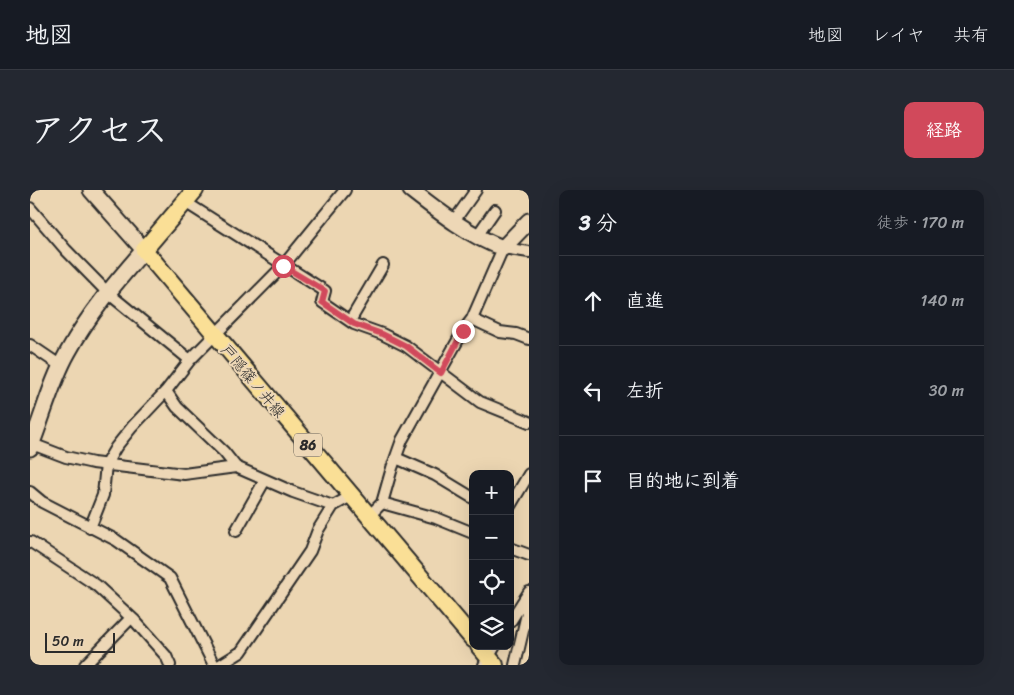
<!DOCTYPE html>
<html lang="ja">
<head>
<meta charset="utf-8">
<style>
  body { margin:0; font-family:Sriracha,"Klee One",sans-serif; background:#242831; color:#f1f3f6 }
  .controls { position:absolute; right:15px; bottom:15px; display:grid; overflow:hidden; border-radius:10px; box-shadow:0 5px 20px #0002 }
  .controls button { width:45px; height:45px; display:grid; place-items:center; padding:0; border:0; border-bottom:1px solid #363941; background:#171b24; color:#f1f3f6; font:25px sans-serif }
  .scale { position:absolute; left:15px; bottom:12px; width:70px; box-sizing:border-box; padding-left:5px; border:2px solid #2b2b2b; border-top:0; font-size:14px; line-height:18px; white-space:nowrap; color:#2b2b2b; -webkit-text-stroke:4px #edd7b6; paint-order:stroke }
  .stop { position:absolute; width:15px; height:15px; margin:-11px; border:4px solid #d1495b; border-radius:50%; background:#fff }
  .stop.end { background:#d1495b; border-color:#fff; box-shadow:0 1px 5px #0008 }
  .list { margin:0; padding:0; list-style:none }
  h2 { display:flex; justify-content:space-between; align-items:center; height:65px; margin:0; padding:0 20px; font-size:21px }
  h2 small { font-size:16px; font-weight:400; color:#9ea1a6 }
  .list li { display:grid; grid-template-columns:32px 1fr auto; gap:15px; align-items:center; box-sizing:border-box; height:90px; padding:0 20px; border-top:1px solid #363941 }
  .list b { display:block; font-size:19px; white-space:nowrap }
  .list em { font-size:16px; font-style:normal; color:#9ea1a6 }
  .icon { flex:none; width:28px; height:28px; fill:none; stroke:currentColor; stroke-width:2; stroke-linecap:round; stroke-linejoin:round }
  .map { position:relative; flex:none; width:499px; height:475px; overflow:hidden; border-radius:10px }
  header { display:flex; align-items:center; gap:30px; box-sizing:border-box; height:70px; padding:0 25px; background:#171b24; border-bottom:1px solid #363941 }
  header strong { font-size:24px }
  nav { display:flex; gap:28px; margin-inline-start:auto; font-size:18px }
  .intro { display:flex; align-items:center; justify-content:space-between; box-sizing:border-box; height:120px; padding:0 30px }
  h1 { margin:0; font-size:35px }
  .button { padding:12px 22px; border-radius:10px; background:#d1495b; color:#fff; font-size:18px; font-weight:700 }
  main { display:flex; gap:30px; padding:0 30px }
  aside { flex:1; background:#171b24; border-radius:10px; box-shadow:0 5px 20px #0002 }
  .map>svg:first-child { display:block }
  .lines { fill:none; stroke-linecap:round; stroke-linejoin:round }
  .street-casing { stroke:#2b2b2b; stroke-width:14 }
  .secondary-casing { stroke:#2b2b2b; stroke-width:19 }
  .primary-casing { stroke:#2b2b2b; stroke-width:20 }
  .street { stroke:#edd7b6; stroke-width:10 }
  .secondary { stroke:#edd7b6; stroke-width:15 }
  .primary { stroke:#fadf96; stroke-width:16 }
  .route { stroke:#d1495b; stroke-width:6 }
  .labels { text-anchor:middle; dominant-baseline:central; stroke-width:4; stroke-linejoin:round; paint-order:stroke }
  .shield { fill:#edd7b6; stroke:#655f55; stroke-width:1 }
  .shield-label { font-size:14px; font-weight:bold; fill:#2b2b2b }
  .street-label { font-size:15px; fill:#2b2b2b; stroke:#edd7b6 }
</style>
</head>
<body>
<header>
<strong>地図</strong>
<nav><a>地図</a><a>レイヤ</a><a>共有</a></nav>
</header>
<div class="intro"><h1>アクセス</h1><a class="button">経路</a></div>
<main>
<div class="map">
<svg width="499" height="475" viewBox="0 0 499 475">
  <rect width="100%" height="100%" fill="#ecd6b2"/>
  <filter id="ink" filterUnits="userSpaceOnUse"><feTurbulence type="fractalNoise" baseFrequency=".02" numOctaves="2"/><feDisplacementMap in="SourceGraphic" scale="10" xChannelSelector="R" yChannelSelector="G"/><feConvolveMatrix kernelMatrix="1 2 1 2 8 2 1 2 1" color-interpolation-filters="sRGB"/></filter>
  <g filter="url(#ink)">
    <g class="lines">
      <defs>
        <path id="street" d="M155,12L295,101L292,112L324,134L352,144L376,156L450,212L499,232
          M0,18L36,60L78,103L160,170
          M424,31L446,0
          M447,46L465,20
          M442,129L470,142L486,144L499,149
          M320,131L353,75
          M0,155L31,176
          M136,201L147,217L194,262L206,277L263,302L303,316
          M2,254L36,267L63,273L154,284L206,277
          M366,268L405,285L443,308
          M0,302L12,312L86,350L140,388L184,475
          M352,313L406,328L443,343
          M480,316L499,284
          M339,326L352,313L362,278L372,250L433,141L442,129L473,58L499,62
          M60,338L73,305L76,274L86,257L102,237L136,201L160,170L253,76L315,0
          M206,341L235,290
          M1,352L66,395L105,431L136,466L140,475
          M480,358L499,365
          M480,432L499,402
          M55,475L101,428
          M190,475L211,462L280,361L288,340L303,316L321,306
          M454,475L465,456
          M485,475L499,415"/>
        <path id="secondary" d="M381,0C408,21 441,47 473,58L499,31
          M0,258C13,226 21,192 38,162C58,125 86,92 114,60L61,0"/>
        <path id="primary" d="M165,0L114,60L443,449
          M449,456L465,475"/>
      </defs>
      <use href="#street" class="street-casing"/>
      <use href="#secondary" class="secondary-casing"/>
      <use href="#primary" class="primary-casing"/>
      <use href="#street" class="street"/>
      <use href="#secondary" class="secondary"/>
      <use href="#primary" class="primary"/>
    </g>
  </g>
  <g class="lines" filter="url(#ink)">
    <path class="route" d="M253,76L295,101L292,112L324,134L352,144L376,156L411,183L433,141"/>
  </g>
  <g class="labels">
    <rect class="shield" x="264" y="243.5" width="28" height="23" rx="4"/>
    <g class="shield-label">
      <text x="278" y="255">86</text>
    </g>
    <g class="street-label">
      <text transform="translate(223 191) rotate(50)">戸隠篠ノ井線</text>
    </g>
  </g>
</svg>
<div class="controls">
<button>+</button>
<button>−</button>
<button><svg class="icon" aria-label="locate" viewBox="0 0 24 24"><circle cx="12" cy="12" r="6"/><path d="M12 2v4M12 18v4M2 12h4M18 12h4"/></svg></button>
<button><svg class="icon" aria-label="layers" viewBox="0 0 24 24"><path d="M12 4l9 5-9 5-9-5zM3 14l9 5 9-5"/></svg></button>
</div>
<div class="scale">50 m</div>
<div class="stop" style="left:253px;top:76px"></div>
<div class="stop end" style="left:433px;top:141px"></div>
</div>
<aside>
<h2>3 分<small>徒歩 · 170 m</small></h2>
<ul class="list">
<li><svg class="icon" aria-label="ahead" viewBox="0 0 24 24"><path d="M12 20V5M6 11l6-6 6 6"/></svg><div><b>直進</b></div><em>140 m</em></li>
<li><svg class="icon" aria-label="left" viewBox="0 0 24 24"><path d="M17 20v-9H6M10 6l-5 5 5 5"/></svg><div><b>左折</b></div><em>30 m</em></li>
<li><svg class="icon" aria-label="arrive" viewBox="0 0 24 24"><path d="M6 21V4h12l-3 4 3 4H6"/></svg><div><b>目的地に到着</b></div></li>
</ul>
</aside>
</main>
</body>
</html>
